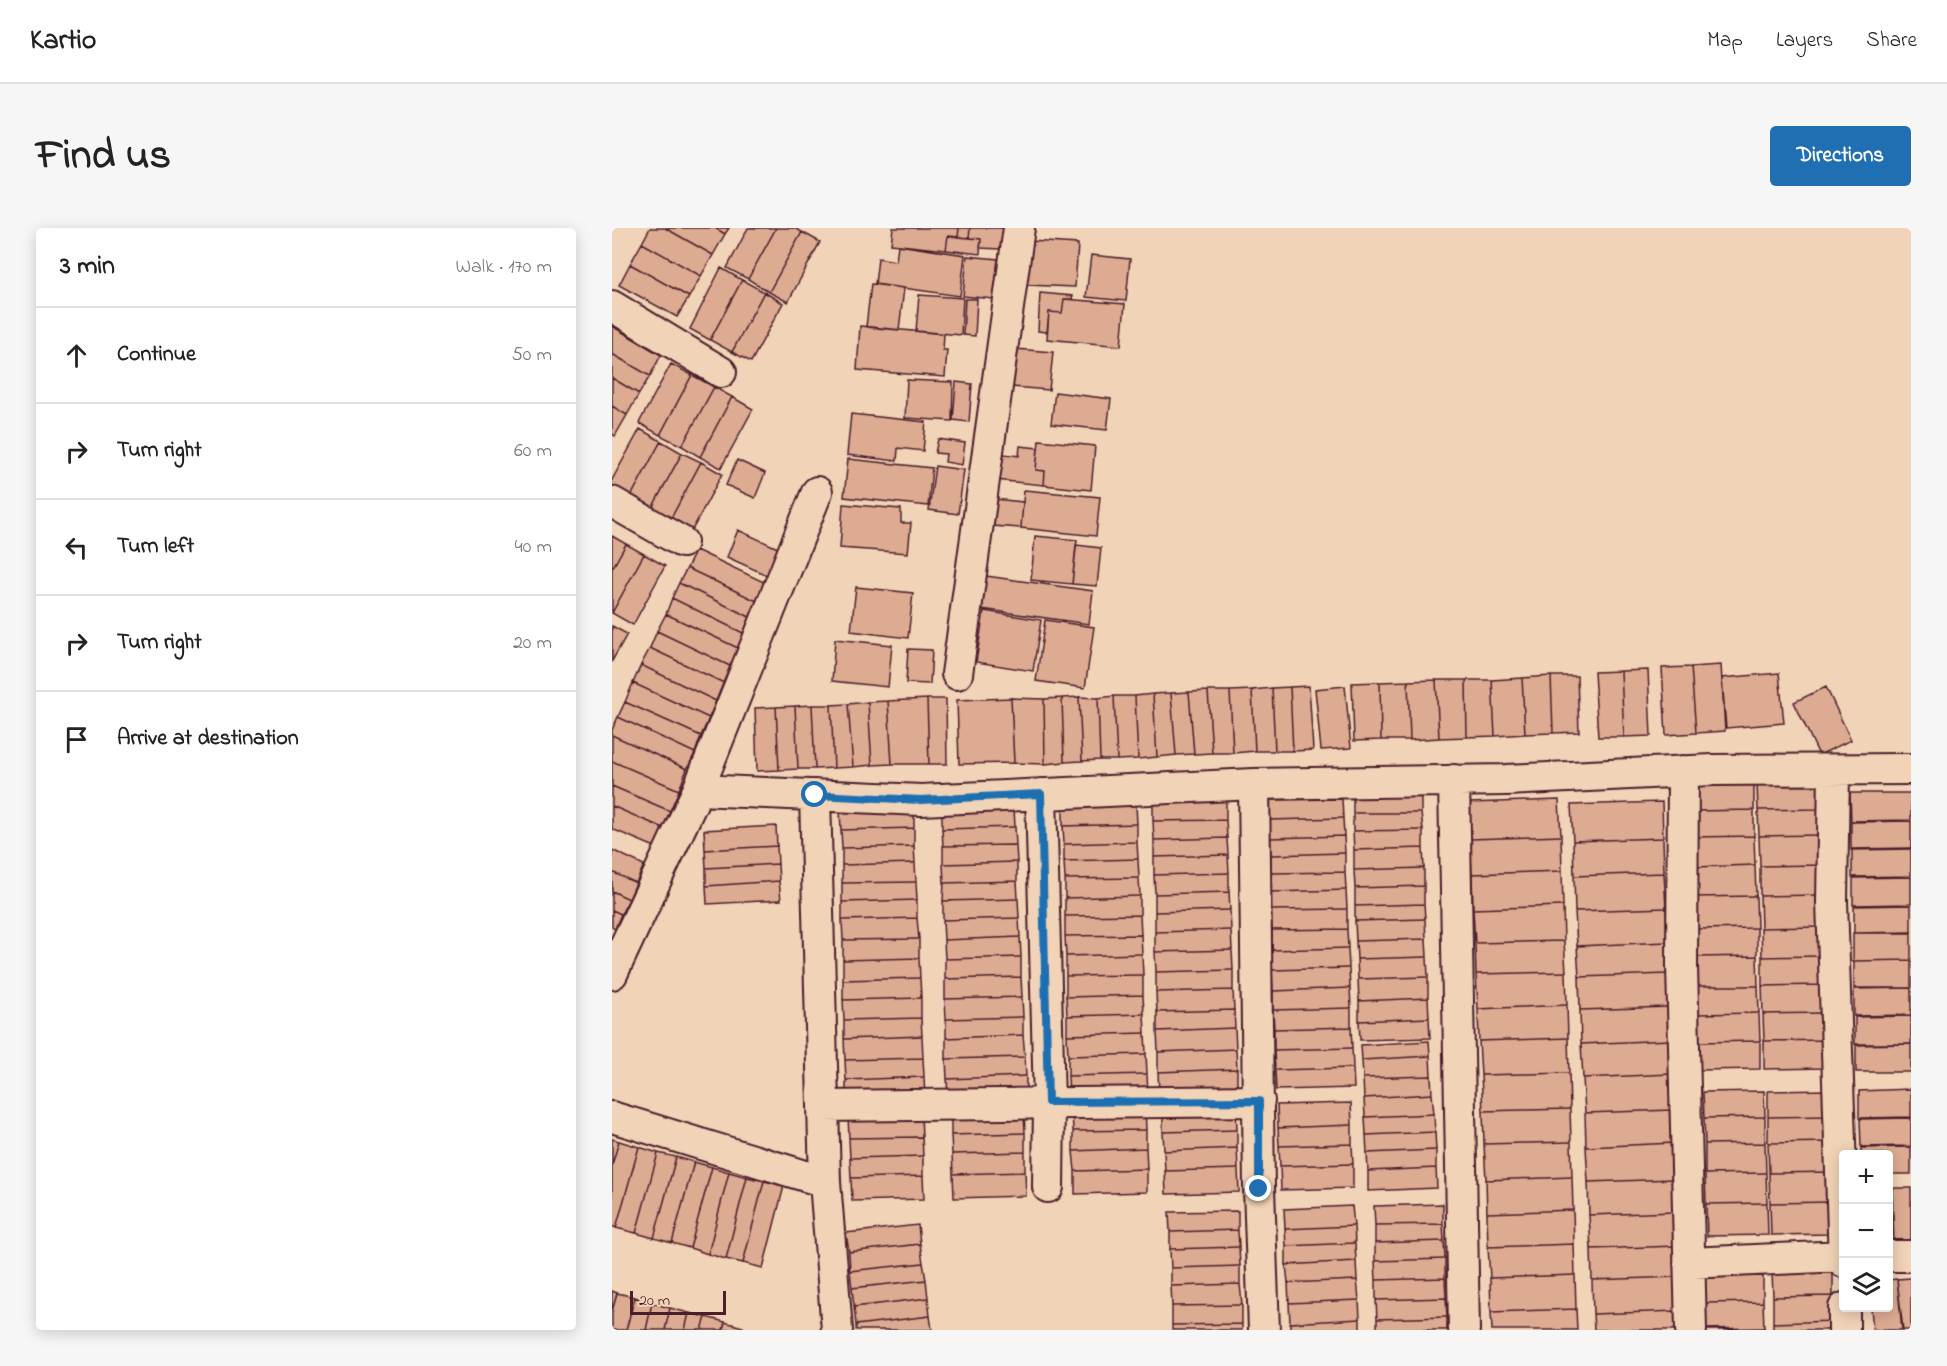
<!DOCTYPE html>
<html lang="en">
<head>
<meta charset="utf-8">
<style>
  body { margin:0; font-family:"Indie Flower",sans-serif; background:#f6f6f6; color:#222 }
  .controls { position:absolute; right:18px; bottom:18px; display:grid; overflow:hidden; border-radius:6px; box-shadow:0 3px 15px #0003 }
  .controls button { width:54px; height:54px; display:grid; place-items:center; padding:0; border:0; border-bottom:2px solid #e0e0e0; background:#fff; color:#222; font:30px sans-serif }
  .scale { position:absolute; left:18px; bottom:15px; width:96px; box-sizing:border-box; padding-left:6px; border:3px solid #4a1f2b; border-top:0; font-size:16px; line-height:21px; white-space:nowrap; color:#4a1f2b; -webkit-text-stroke:4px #f1d3b7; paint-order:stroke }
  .stop { position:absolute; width:18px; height:18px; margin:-14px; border:4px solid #1f6fb2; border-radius:50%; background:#fff }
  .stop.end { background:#1f6fb2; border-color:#fff; box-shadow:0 2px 6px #0008 }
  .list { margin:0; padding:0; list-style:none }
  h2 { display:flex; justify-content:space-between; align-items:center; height:78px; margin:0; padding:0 24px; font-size:26px }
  h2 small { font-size:20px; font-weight:400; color:#767676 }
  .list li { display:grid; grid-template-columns:39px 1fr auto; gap:18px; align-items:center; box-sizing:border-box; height:96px; padding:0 24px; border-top:2px solid #e0e0e0 }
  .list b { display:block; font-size:22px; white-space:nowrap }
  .list em { font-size:20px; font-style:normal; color:#767676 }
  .icon { flex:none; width:33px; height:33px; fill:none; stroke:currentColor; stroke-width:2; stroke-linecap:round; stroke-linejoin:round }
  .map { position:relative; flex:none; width:1299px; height:1102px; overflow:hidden; border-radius:6px }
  header { display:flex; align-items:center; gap:36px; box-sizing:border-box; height:84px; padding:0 30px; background:#fff; border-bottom:2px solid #e0e0e0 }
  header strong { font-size:28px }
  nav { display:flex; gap:33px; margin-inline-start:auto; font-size:21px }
  .intro { display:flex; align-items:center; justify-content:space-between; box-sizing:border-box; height:144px; padding:0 36px }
  h1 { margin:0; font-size:42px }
  .button { padding:15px 27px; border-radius:6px; background:#1f6fb2; color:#fff; font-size:21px; font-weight:700 }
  main { display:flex; gap:36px; padding:0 36px }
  aside { flex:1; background:#fff; border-radius:6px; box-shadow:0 3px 15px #0003 }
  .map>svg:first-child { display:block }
  .building { fill:#ddab92; stroke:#4a1f2b; stroke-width:1.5 }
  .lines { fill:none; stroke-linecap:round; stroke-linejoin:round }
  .minor-casing { stroke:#4a1f2b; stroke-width:34 }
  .minor { stroke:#f1d3b7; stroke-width:30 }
  .route { stroke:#1f6fb2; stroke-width:8 }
</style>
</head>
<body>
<header>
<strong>Kartio</strong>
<nav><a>Map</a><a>Layers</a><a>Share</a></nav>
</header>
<div class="intro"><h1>Find us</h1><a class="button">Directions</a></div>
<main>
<aside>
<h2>3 min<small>Walk · 170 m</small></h2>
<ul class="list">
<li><svg class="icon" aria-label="ahead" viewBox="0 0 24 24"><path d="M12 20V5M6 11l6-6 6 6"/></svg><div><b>Continue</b></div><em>50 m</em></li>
<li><svg class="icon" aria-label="right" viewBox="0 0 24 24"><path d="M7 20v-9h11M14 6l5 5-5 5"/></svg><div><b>Turn right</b></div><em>60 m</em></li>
<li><svg class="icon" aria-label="left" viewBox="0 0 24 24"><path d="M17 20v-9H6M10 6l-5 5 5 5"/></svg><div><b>Turn left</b></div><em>40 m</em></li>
<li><svg class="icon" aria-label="right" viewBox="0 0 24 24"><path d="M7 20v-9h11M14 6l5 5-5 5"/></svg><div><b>Turn right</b></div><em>20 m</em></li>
<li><svg class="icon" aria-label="arrive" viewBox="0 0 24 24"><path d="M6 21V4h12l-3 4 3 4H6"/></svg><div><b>Arrive at destination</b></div></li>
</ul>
</aside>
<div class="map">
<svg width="1299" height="1102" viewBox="0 0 1299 1102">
  <rect width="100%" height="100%" fill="#f1d3b7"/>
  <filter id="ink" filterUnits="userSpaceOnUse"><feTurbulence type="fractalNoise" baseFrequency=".0167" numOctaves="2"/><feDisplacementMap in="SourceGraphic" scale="12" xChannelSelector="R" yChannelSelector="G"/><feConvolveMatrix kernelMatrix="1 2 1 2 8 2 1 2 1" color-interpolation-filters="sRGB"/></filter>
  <g filter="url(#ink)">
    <path class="building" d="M38,0H53L101,27L89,48L30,15Z
      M53,0H103L113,6L101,27Z
      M103,0H117L113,6Z
      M136,0H164L136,51L115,40Z
      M164,0H182L190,4L157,64L136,51Z
      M281,0H347L346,9L336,8L334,22L279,16Z
      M347,0H358L357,10L346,9Z
      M358,0H391L389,21L368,20L369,11L357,10Z
      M190,4L208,14L176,74L157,64Z
      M336,8L369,11L368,26L334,22Z
      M417,13L466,16L463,59L414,57Z
      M30,15L89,48L77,69L18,36Z
      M286,17L353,27L348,68L263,56L266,30L284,33Z
      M479,27L518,31L514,73L474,69Z
      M355,28L386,31L382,71L351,68Z
      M18,36L77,69L65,89L7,57Z
      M109,40L130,52L98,112L78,101Z
      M130,52L152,64L120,124L98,112Z
      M259,56L292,60L287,102L254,99Z
      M152,64L171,75L139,134L120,124Z
      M428,65L461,68L460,71H452L450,85L437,84L435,104L426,103Z
      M307,67L351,70L349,107L304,103Z
      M353,71H365L363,108L351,107Z
      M452,71L513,76L509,118L435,111L437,84L450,85Z
      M0,98L49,127L38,148L0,126Z
      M248,98L332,106L331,122H335L333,149L245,142Z
      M403,121L441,124L437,162L400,159Z
      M0,126L38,148L27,166L0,150Z
      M59,136L80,147L48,207L27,195Z
      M80,147L102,159L70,218L48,207Z
      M0,150L27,166L15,187L0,178Z
      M295,152L341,154L340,193L293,190Z
      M344,154L360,156L357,194L341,192Z
      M102,159L120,169L88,229L70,218Z
      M443,164L499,171L495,202L439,196Z
      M120,169L141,181L109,240L88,229Z
      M0,178L15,187L3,208L0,206Z
      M239,186L314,194L311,223L286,220L285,233L235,227Z
      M28,201L49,213L17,272L0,263V252Z
      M326,211L353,215L350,237L333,234L334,226L323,225Z
      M427,212L483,218L479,262L432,257L433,243L424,242Z
      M49,213L70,225L38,284L17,272Z
      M408,218L426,220L424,242L433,243L432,257L383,252L385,225L407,228Z
      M70,225L89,234L57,294L38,284Z
      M236,231L320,240L316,278L232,269Z
      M125,232L153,245L143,270L114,257Z
      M89,234L110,246L78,306L57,294Z
      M323,238L352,242L346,286L317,282Z
      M412,262L488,269L484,308L409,300Z
      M382,271L411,274L409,300L380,298Z
      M231,276L289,281V295H299L296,325L228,320Z
      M126,302L170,322L159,349L115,329Z
      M0,308L14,316L0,341Z
      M423,308L465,312L460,356L419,352Z
      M14,316L32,326L0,385V341Z
      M464,317L489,320L485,358L460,356Z
      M84,322L158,357L149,375L75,340Z
      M32,326L53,338L21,397L0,385Z
      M75,340L149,375L142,391L67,355Z
      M367,347L481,363L477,396L362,380Z
      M67,355L142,391L135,407L60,370Z
      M244,359L301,365L296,410L239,403Z
      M60,370L135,407L128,421L54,386Z
      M372,383L429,392L421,443L364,434Z
      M54,386L128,421L120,439L45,403Z
      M433,392L482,399L473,460L424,453Z
      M0,398L15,406L0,433Z
      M45,403L120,439L112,455L38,420Z
      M223,411L280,417L276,459L220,453Z
      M38,420L112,455L104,473L29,437Z
      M296,421L320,422L318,456L294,455Z
      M29,437L104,473L97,490L21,455Z
      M1109,437L1113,503L1084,505L1079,439Z
      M1079,439L1084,505L1054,507L1050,440Z
      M1036,442L1039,508L1012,509L1009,443Z
      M1009,443L1012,509H986L982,444Z
      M1167,445L1172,495L1114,500L1110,450Z
      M939,448H965L967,504L941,505Z
      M939,448L941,505L913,506L910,450Z
      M910,450L913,506L883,508L880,452Z
      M824,452H854L855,509L827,510Z
      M824,452L827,510L798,512L796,453Z
      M854,452H880L883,508L855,509Z
      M796,453L798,512H769L768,454Z
      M768,454L769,512L742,513L740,455Z
      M21,455L97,490L89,508L13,474Z
      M697,458L701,522L681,523L678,459Z
      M733,458L739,520L709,522L703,461Z
      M678,459L681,523H663L660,460Z
      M1214,459L1239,512L1207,527L1182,474Z
      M660,460L663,523H643L640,462Z
      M640,462L643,523L621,525L618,463Z
      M596,463L600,525L582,526L577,464Z
      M596,463H618L621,525H600Z
      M577,464L582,526L564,527L559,465Z
      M559,465L564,527L545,529L541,466Z
      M541,466L545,529L526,531L523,468Z
      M502,468L505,532H488L486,470Z
      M502,468H523L526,531L505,532Z
      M467,469L470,533L452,534L450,470Z
      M467,469L486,470L488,532L470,533Z
      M399,470L402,535L347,536L345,472Z
      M399,470L432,471L433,536L402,535Z
      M450,470L452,534L433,536L432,471Z
      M315,471H334L335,536H317Z
      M315,471L317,536H280L276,473Z
      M276,473L280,536L260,537L256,474Z
      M13,474L89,508L83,525L6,489Z
      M256,474L260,537L241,539L236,476Z
      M236,476L241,539L222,540L219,477Z
      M200,477L203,541H186L183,478Z
      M200,477H219L222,540L203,541Z
      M183,478L186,541L167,542L164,479Z
      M164,479L167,542L145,543L143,480Z
      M6,489L83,525L75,541L0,507V502Z
      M0,507L75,541L67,562L0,533Z
      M0,533L67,562L58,583L0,558Z
      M1206,555L1207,581L1146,582L1145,556Z
      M1142,556V582L1081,583L1080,557Z
      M0,558L58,583L51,600L0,578Z
      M1238,565H1299V592L1239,593Z
      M741,566H809V585H741Z
      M730,571L731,590L658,592V572Z
      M947,572L949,608L858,611L857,575Z
      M614,573V592L541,593V574Z
      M1050,574L1051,610L961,613L959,577Z
      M524,577L525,596L451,598V579Z
      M0,578L51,600L43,619L0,601Z
      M402,580L403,599L330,601V581Z
      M302,581V600L229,602L228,582Z
      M1207,581L1208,607L1147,608L1146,582Z
      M1142,582V608L1082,609L1081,583Z
      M741,585H809L811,602L741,603Z
      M731,590L732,608L658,610V592Z
      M614,592L615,610L542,612L541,593Z
      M1299,593V621L1239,622V594Z
      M525,596V614L452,616L451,598Z
      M164,598L165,618L93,622L92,602Z
      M403,599L404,617L331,618L330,601Z
      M302,600V618L230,620L229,602Z
      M811,602V620L742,622L741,603Z
      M1208,607V637L1148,638L1147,608Z
      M732,608L733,625L659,627L658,610Z
      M949,608L950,643L860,646L858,611Z
      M1142,608L1143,637L1082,639V609Z
      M615,610L616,627L542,629V612Z
      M1051,610L1052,645L962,648L961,613Z
      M525,614L526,631L452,633V616Z
      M404,617L405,634L331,636V618Z
      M165,618L166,636L94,640L93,622Z
      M302,618L303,635L230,637V620Z
      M811,620L812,640L742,642V622Z
      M1299,620V648L1240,649V621Z
      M0,622L32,637L24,655L0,644Z
      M733,625V644L659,645V627Z
      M616,627L617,645L542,647V629Z
      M526,631L527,650L453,651L452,633Z
      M405,634V653L332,655L331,636Z
      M303,635L304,654L230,655V637Z
      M166,636L167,653L94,658V640Z
      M1143,637L1144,668L1083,669L1082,639Z
      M1208,637L1209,667L1148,668V638Z
      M812,640V658L743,660L742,642Z
      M950,643L951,678L861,681L860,646Z
      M0,644L24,655L17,671L0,663Z
      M733,644L734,662L659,664V645Z
      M617,645V664L543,666L542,647Z
      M1052,645L1054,680L963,683L962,648Z
      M1299,649V676L1241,677V650Z
      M527,650L528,668L453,670V651Z
      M167,653L169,672L95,676L94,658Z
      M405,653L406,671L331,673L332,655Z
      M304,654L305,672L230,674V655Z
      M812,658V676L743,678V660Z
      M734,662L735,681L659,682V664Z
      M0,663L17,671L9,686L0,682Z
      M617,664L618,682L543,684V666Z
      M1209,667L1210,699L1149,700L1148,668Z
      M528,668V687L453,688V670Z
      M1144,668L1145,700L1084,701L1083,669Z
      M406,671L407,690L331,692V673Z
      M305,672V690L230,692V674Z
      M812,676L813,691L743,693V678Z
      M1299,677V705H1242V678Z
      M951,678L952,713L863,715L861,681Z
      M1054,680L1055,714L965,718L963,683Z
      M735,681V701L660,702L659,682Z
      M0,682L9,686L3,701L0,699Z
      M618,682L619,702L543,704V684Z
      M528,687L529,707L453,708V688Z
      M305,690L307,711L231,712L230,692Z
      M407,690L408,709L332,712L331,692Z
      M813,691L814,711L744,713L743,693Z
      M1210,699L1211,728L1150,729L1149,700Z
      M1145,700V728L1085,729L1084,701Z
      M735,701L736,720L660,722V702Z
      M619,702L620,722L543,724V704Z
      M1299,704V732L1241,733V705Z
      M529,707L530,726L454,728L453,708Z
      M408,709L409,729L333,731L332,712Z
      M307,711V730L231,732V712Z
      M814,711L815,729L745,731L744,713Z
      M952,713L954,744L864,746L863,715Z
      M1055,714L1056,746L967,749L965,718Z
      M736,720L737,740L660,742V722Z
      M620,722L621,742L544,744L543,724Z
      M530,726L531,747L454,748V728Z
      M1145,728L1146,758H1085V729Z
      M1211,728V757L1150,758V729Z
      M409,729V749L333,751V731Z
      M815,729L816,749L746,751L745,731Z
      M307,730L308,750L231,752V732Z
      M1299,732V760H1242V733Z
      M737,740L738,760L661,763L660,742Z
      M621,742V762L544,764V744Z
      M954,744L955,777L866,781L864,746Z
      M1056,746L1057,779L968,782L967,749Z
      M531,747V767L454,769V748Z
      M409,749L410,769L333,771V751Z
      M816,749V770L747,773L746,751Z
      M308,750L309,770L231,772V752Z
      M1211,757L1212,785L1151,786L1150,758Z
      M1085,758H1146L1147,785L1086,786Z
      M738,760L739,780L661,782V763Z
      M1299,760V787L1242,788V761Z
      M621,762L622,782L545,784L544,764Z
      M531,767L532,786L455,788L454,769Z
      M410,769L411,789L334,791L333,771Z
      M309,770V790L232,792L231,772Z
      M816,770L817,790L747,793V773Z
      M955,777L956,810L867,813L866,781Z
      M1057,779L1058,812L969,816L968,782Z
      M739,780V799L662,801L661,782Z
      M622,782L623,800L545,803V784Z
      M1147,785L1148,813L1086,814V786Z
      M1212,785V812L1152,813L1151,786Z
      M532,786L533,805L455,807V788Z
      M1299,788V816H1243V789Z
      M411,789V807L334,810V791Z
      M309,790L310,808L232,811V792Z
      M817,790L818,810L748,812L747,793Z
      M739,799L740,820L662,822V801Z
      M623,800L624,821L546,824L545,803Z
      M533,805L534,826L456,828L455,807Z
      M411,807L413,829L334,831V810Z
      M310,808L311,830L233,832L232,811Z
      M956,810L957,845L869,847L867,813Z
      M1058,812L1059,846L971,850L969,816Z
      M1212,812L1213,840L1152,841V813Z
      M817,813L818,828L750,832L749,817Z
      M1148,813V841L1087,842L1086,814Z
      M1299,816V844H1244V817Z
      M740,820L741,840L663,842L662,822Z
      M624,821L625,841L546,844V824Z
      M534,826L535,846L456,848V828Z
      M818,828L819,848L751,850L750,832Z
      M413,829L414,848L335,851L334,831Z
      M311,830L312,849L234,852L233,832Z
      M741,840L742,860L664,862L663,842Z
      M625,841V861L547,864L546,844Z
      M957,845L958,881L871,883L869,847Z
      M535,846L536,866L457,868L456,848Z
      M1059,846L1060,882L973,885L971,850Z
      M414,848V868L336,871L335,851Z
      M819,848L820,866L752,870L751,850Z
      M312,849L313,870L234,872V852Z
      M1299,861V889L1247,890V863Z
      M1216,862L1217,888L1156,889V863Z
      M1152,863L1153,889L1092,890L1091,864Z
      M820,866L822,886L753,889L752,870Z
      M739,875L740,897L666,900L665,877Z
      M533,879L534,902L461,903L460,881Z
      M624,879L625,902L551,904V881Z
      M958,881L959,914L872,916L871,883Z
      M1060,882L1062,915L974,919L973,885Z
      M412,883L413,905L339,907V885Z
      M822,886L823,904L754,907L753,889Z
      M309,887L310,909L237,910L236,888Z
      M1217,888V914L1156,915V889Z
      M1153,889V915L1093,916L1092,890Z
      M1299,890V918L1249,919L1248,891Z
      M740,897V916L667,918L666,900Z
      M534,902V920L461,923V903Z
      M625,902V920L552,923L551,904Z
      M823,904L824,922L755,925L754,907Z
      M413,905V924L340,926L339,907Z
      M310,909L311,928L238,930L237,910Z
      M0,911L7,913L0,937Z
      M7,913L27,919L4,1000L0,998V937Z
      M959,914L960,949L874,952L872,916Z
      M1217,914L1218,944L1157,945L1156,915Z
      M1062,915L1063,951L976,954L974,919Z
      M1153,915L1154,945L1093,946V916Z
      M740,916L741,936L668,938L667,918Z
      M27,919L46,925L24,1005L4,1000Z
      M1299,919V946H1276V926H1249V920Z
      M534,920L535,941L463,943L461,923Z
      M625,920L626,941L553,943L552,923Z
      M824,922V940L756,943L755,925Z
      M413,924V944L341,946L340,926Z
      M46,925L64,929L42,1010L24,1005Z
      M311,928V948L239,950L238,930Z
      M64,929L82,934L60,1015L42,1010Z
      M82,934L100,939L78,1020L60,1015Z
      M741,936V960L669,962L668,938Z
      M100,939L117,944L96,1026L78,1020Z
      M824,940L825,960L756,963V943Z
      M535,941V964L463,966V943Z
      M626,941L627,964L554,966L553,943Z
      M117,944L135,949L114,1031L96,1026Z
      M413,944L414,968L342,970L341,946Z
      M1218,944L1219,974L1158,975L1157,945Z
      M1154,945L1155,975L1094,976L1093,946Z
      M311,948L312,971L240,973L239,950Z
      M135,949L152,953L131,1035L114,1031Z
      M960,949L961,982L875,985L874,952Z
      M1063,951V984L977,987L976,954Z
      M152,953L172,958L151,1040L131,1035Z
      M1280,960H1299V1017H1282Z
      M1276,961H1280L1281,1017H1276Z
      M1219,974V1006L1159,1007L1158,975Z
      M1155,975L1156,1007L1095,1008L1094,976Z
      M831,976V996L763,997L762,978Z
      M740,978L742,998L673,1001L672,981Z
      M961,982L962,1016L876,1019L875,985Z
      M626,983V1002L558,1004L557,984Z
      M1063,984L1065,1018L979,1021L977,987Z
      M831,996L832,1013L763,1015V997Z
      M306,997L308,1016L237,1024L234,1005Z
      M742,998L743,1015L674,1018L673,1001Z
      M626,1002L627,1019L558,1021V1004Z
      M832,1013L833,1031L763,1033V1015Z
      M743,1015L744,1033L674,1037V1018Z
      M308,1016L311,1035L238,1043L237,1024Z
      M962,1016L963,1047L878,1050L876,1019Z
      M1065,1018L1066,1049L980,1052L979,1021Z
      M627,1019L628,1038L559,1040L558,1021Z
      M833,1031V1050L764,1052L763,1033Z
      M744,1033L745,1052L676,1055L674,1037Z
      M311,1035L314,1052L240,1060L238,1043Z
      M628,1038V1056L559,1058V1040Z
      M1221,1041V1068L1161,1069L1160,1043Z
      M963,1047L964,1081L879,1084L878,1050Z
      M1151,1048V1074L1090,1075V1049Z
      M1066,1049L1067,1083L981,1086L980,1052Z
      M833,1050L834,1070L764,1072V1052Z
      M1299,1050V1102H1291L1285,1051Z
      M1285,1051L1290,1102H1261L1259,1080H1276V1052Z
      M314,1052L316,1070L242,1079L240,1060Z
      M745,1052L747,1072L677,1075L676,1055Z
      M628,1056L630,1077L560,1078L559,1058Z
      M0,1063L5,1065L0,1084Z
      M5,1065L23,1069L14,1102H0V1084Z
      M1221,1068L1222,1093L1161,1095V1069Z
      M23,1069L40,1075L34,1102H14Z
      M316,1070L318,1088L244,1097L242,1079Z
      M834,1070L835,1089L765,1091L764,1072Z
      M747,1072L748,1091L678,1095L677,1075Z
      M1151,1074L1152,1100L1091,1101L1090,1075Z
      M40,1075L58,1080L53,1102H34Z
      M630,1077V1096L560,1097V1078Z
      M58,1080L77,1085L73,1102H53Z
      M964,1081L965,1102H880L879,1084Z
      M1067,1083V1102H982L981,1086Z
      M77,1085L94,1089L90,1102H73Z
      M318,1088L320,1102H244V1097Z
      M94,1089L113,1094L111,1102H90Z
      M835,1089V1102H765V1091Z
      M748,1091V1102H678V1095Z
      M1222,1093V1102H1161V1095Z
      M113,1094L131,1099V1102H111Z
      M630,1096V1102H560V1097Z
      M1152,1100V1102H1091V1101Z"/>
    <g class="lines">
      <defs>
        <path id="minor" d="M0,78L109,144
          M0,274L70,314
          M345,446L407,0
          M1222,542L1220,673L1232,1034
          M1071,543L1070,738L1079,1102
          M842,552L852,1102
          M642,556L647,961L652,1102
          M86,562L309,572L642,556L894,552L1100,542L1299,541
          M429,566L437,875L436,959
          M203,567L213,954L225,1102
          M0,746L86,562L205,264
          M211,878L647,873
          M0,889L213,954
          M1276,1028H1299
          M1077,1035L1232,1028
          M1232,1080V1102"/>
      </defs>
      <use href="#minor" class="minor-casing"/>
      <use href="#minor" class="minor"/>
    </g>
  </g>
  <g class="lines" filter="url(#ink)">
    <path class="route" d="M203,567L309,572L429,566L436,874L647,873V961"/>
  </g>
</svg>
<div class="controls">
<button>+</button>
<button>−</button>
<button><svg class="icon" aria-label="layers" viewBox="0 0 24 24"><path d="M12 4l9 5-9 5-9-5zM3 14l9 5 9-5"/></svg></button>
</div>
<div class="scale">20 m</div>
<div class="stop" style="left:203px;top:567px"></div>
<div class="stop end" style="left:647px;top:961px"></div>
</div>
</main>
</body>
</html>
